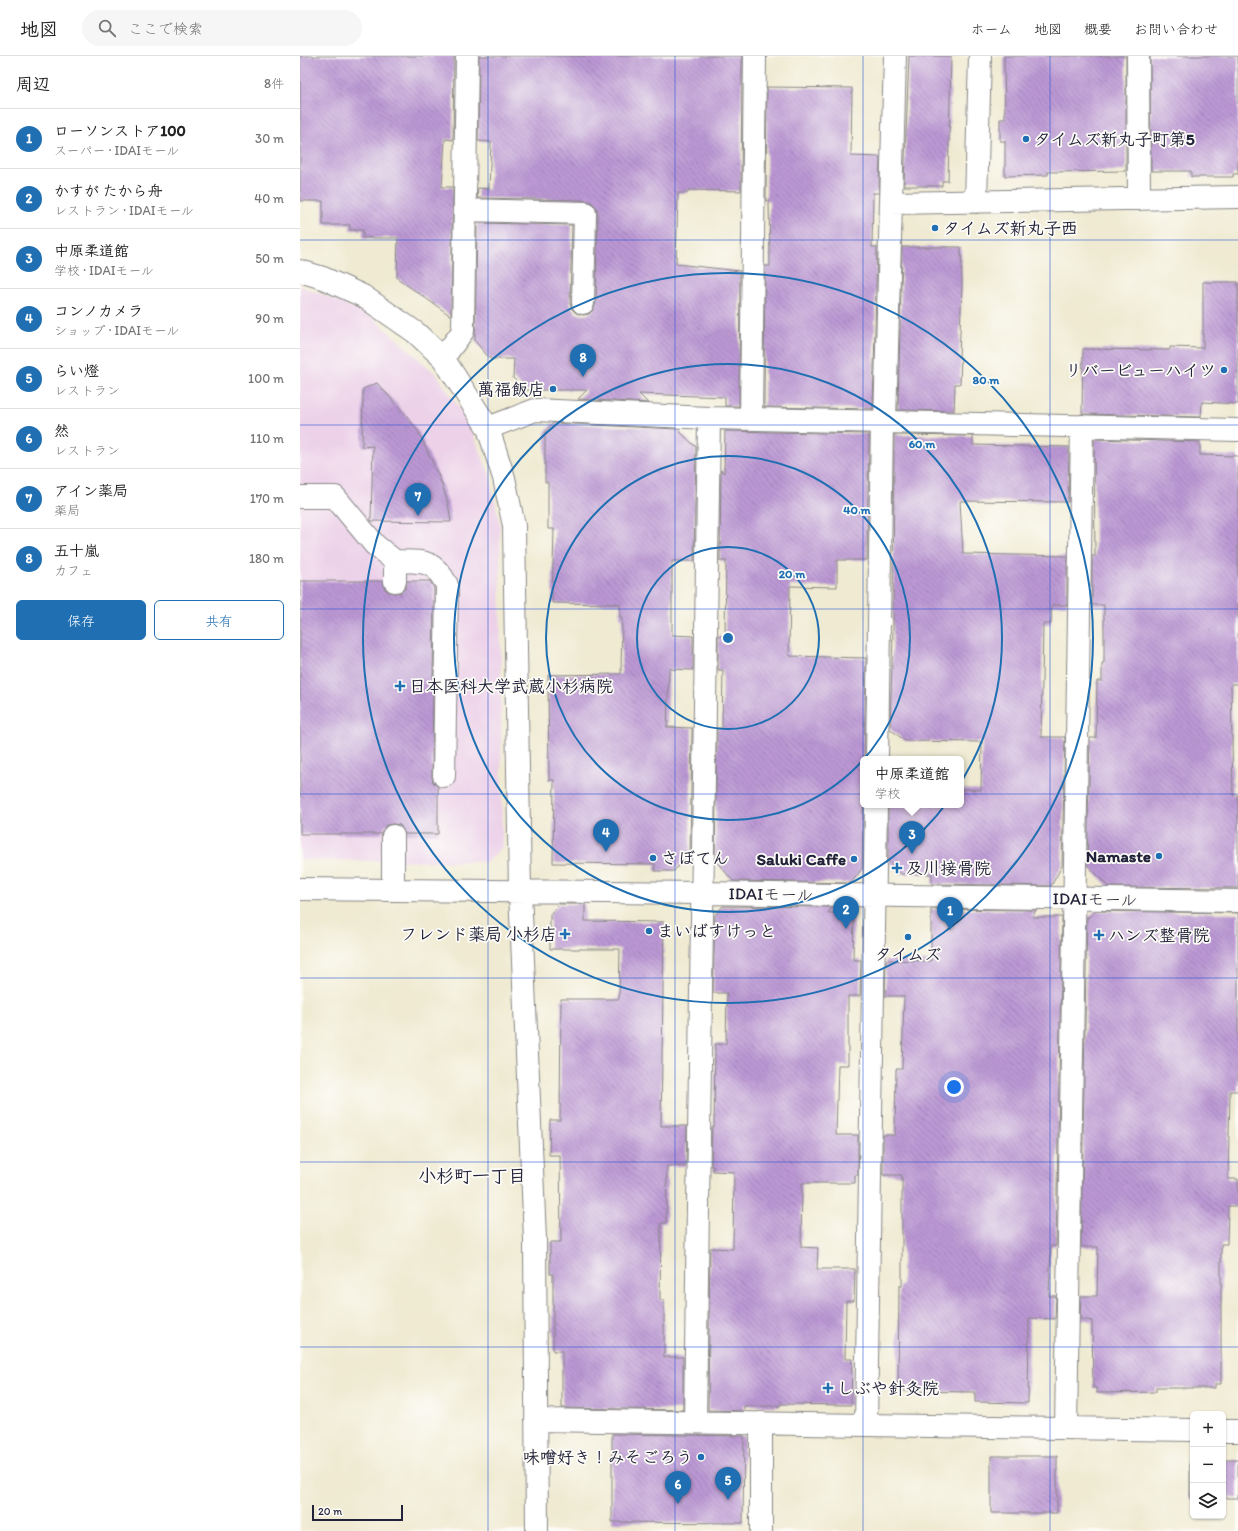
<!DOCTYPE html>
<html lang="ja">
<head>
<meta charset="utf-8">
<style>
  body { margin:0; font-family:Itim,"Klee One",sans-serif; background:#f6f6f6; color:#222 }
  .controls { position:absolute; right:12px; bottom:12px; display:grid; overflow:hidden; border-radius:6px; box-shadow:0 1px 3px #0004 }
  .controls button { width:36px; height:36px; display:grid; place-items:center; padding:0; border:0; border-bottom:1px solid #e0e0e0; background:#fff; color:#222; font:20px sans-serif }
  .scale { position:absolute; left:12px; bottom:10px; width:91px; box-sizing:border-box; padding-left:4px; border:2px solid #22223b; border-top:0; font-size:11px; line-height:14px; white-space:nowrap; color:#22223b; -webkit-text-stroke:3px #fdfcf7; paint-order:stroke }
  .you { position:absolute; left:654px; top:1031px; width:14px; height:14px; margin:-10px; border:3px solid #fff; border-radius:50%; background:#1a73e8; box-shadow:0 0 0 6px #1a73e833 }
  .badge { display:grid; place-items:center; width:26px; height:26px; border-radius:50%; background:#1f6fb2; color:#fff; font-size:13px; font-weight:700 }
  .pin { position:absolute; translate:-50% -33px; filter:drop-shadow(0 1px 2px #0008) }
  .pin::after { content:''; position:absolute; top:21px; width:14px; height:12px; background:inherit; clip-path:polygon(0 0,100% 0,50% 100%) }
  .popup { position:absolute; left:560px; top:700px; width:104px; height:52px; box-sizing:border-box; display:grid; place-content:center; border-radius:6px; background:#fff; filter:drop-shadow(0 1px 3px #0005); font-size:13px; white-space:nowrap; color:#767676 }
  .popup b { font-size:15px; color:#222 }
  .popup::after { content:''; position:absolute; left:50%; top:100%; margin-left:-8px; border:8px solid transparent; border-top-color:#fff }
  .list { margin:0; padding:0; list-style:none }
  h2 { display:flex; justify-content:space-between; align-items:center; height:52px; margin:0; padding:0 16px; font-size:17px }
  h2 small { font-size:13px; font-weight:400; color:#767676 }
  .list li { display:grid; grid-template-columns:26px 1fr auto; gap:12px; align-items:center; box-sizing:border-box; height:60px; padding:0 16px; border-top:1px solid #e0e0e0 }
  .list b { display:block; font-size:15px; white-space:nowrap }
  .list p { margin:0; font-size:13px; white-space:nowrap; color:#767676 }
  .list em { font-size:13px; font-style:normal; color:#767676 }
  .actions { display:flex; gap:8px; padding:12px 16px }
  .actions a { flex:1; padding:9px 0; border:1px solid #1f6fb2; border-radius:6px; text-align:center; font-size:14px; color:#1f6fb2 }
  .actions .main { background:#1f6fb2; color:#fff }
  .icon { flex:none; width:22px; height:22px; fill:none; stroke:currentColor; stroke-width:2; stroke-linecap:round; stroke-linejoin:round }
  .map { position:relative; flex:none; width:938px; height:1475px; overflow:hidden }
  header { display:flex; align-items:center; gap:24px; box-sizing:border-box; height:56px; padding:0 20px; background:#fff; border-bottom:1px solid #e0e0e0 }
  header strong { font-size:19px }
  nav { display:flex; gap:22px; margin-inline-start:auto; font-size:14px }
  .search { width:280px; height:36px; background:#f6f6f6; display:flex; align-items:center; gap:10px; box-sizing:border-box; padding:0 14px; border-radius:22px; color:#767676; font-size:15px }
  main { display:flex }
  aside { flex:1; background:#fff }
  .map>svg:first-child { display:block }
  .built { fill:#ecd1e9 }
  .building { fill:url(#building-back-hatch) }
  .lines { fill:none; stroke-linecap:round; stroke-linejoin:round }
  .minor-casing { stroke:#888686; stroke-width:24 }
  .minor { stroke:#fff; stroke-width:22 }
  .grid { fill:none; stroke:#1d4ed8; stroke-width:1; stroke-opacity:0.55 }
  .ring { fill:none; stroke:#1f6fb2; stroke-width:2 }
  .poi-dot { fill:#1f6fb2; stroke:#fdfcf7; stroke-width:1.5 }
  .labels { text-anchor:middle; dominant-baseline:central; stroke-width:3.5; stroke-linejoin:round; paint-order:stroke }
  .poi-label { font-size:17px; font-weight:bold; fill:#22223b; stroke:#fdfcf7; text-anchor:start }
  .street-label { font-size:17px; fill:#22223b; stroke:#fdfcf7 }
  .neighbourhood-label { font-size:18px; font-weight:bold; fill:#22223b; stroke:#fdfcf7 }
  .centre { fill:#1f6fb2; stroke:#fdfcf7; stroke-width:2 }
  .ring-label { font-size:12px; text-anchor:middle; font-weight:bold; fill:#1f6fb2; stroke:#fdfcf7; stroke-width:3.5; stroke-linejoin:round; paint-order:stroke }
</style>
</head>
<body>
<header>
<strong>地図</strong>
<div class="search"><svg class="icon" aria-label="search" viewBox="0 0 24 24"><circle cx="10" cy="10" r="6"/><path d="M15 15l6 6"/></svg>ここで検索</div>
<nav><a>ホーム</a><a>地図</a><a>概要</a><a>お問い合わせ</a></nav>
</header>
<main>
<aside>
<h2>周辺<small>8件</small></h2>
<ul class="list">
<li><span class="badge">1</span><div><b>ローソンストア100</b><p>スーパー · IDAIモール</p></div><em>30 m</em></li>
<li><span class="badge">2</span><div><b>かすが たから舟</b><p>レストラン · IDAIモール</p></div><em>40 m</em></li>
<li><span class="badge">3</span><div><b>中原柔道館</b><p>学校 · IDAIモール</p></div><em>50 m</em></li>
<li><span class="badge">4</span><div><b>コンノカメラ</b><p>ショップ · IDAIモール</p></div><em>90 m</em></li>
<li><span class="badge">5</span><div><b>らい燈</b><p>レストラン</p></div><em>100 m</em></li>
<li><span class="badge">6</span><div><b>然</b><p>レストラン</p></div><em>110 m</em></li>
<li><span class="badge">7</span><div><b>アイン薬局</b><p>薬局</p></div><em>170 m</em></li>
<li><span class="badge">8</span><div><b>五十嵐</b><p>カフェ</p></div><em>180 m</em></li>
</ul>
<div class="actions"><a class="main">保存</a><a>共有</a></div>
</aside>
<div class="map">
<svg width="938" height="1475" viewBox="0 0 938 1475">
  <defs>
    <pattern id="building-back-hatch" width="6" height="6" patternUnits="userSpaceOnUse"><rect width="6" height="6" fill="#bc98d4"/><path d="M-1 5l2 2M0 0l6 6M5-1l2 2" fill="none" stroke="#987cad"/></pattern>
  </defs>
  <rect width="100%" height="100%" fill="#fdfcf7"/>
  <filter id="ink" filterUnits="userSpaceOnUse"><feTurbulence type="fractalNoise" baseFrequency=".025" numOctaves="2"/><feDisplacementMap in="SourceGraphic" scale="8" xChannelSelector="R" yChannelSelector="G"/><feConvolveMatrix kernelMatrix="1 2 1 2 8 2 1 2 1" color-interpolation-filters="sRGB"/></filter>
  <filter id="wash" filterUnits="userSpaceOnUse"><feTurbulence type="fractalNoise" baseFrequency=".012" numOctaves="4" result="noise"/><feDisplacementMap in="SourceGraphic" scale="16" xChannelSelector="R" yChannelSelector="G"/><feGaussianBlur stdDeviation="0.9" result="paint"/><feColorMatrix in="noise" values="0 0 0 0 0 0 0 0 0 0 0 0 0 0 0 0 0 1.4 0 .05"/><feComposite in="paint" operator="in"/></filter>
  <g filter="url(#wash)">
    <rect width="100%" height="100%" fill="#efead1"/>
    <path class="built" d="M0,230L38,245L72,261L137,319L168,366L189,417L200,470L202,791L187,806L0,804Z"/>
    <g id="blocks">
      <path class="building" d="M0,0H154L153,84L145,83L142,131H153L151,260L97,222L98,182H63V174H50V169H23V145H0Z
        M179,0H442L441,135L388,134V137H378L376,208L440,215L439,350H425V341L339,338L348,347L278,343L287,334H225L213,322L214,303H190L175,285L177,167L272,169L270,247L272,253L276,257L283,259L289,258L293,254L296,247L298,157L296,151L291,146L285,144L177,142L178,132L189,133L191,86L178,85Z
        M609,0H651L648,125H642V130H604Z
        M704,0H826V115L748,116V119L705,120V85H700V63H705Z
        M850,0H938V118H933V121H891V115H851Z
        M467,31L552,32L551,100L580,101L579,137H573L572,191H577L573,353L464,351L465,210H470L469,144L466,145Z
        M602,191H661L662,228L659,301H661L660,328H655L654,355L598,354Z
        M903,226H938V348L902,346L901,361L782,358L783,293L870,294V291L903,292Z
        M77,327L107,360L119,377L140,423L148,447L151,466L71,465L73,390L62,391L63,333Z
        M253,367L377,373L396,391L394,505H372V579L393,580V614L369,613L367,671L392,672L390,797L374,815H355V808L253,807L254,724H249L248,619L321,618L322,561H320V548L252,547L254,473H248V426H245V376Z
        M425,375L569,378L567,504H537V531L490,530L489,600L566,602L562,813L551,827L433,825L415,804L417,672H422L423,614H418V580H425L426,505H420L421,414L424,417Z
        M594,379L673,380V389L769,391L768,446L660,445L663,498L767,500V549H752L751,568H743L741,681H765L762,810L751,830L632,828V818H601L588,805V749H661V733L681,734L682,686L605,685L590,673L593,576Z
        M794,383L900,386V399L938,400V628H931L933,739H938V832L809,831L787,809L790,682H796L797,625H802V607H804V549H792V500H795Z
        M0,525H83L84,532L89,536L95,537L102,536L106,531L107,525H130L134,532L132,720L133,726L138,731V778H105L100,769L93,768L86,769L81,778H0Z
        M259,848H285V865L364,866L361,1070H387L386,1110H367L366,1167H361L360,1244H364V1301H383V1354L262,1352V1295H253V1218H250V1186H261L260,1099H249L250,1064H260L261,943H319L320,893H250V858Z
        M423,850L532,851L528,857H554L553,904H561L560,940H548V1009H538L536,1079H558V1119H555V1127H502L501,1191L518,1192L517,1213H555L554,1245H546L545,1303H552L551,1349L480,1348V1350H444V1355L408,1354L410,1192L433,1193L434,1116L413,1115V1110H411L412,1071H414L415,988H426L427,937H413L415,859Z
        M631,853L736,854L732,861H762L756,1190H751L749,1240H756L755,1263L729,1262L728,1347L675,1346V1336L598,1335L599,1230H602V1119H583V1079H595L596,1013H602L604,940H585L586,904L631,905Z
        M795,855L938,857V1035H930L928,1123H938V1150H928L927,1188H921V1328H915V1332H856V1336L797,1337V1332H793L792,1265L780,1263L781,1240H797L798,1191H781L787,861H789Z
        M312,1378L444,1380L443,1467L312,1466Z
        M691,1400H757V1457H691Z
        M923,1404H938V1442H923Z
        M890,1405H893V1443H890Z"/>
    </g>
  </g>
  <g filter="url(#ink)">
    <use href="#blocks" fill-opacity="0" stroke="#888686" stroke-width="1"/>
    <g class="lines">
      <defs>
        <path id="minor" d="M838,0L839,143
          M676,146L680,0
          M591,147L938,141
          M164,154L285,157L283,247
          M0,215L23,222L63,240L115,276L143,302L188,372L204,422L214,470L220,835L235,1183L237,1475
          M143,302L163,275L167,0
          M451,363L455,0
          M585,366L595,0
          M188,372L235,354L409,362L938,374
          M0,441H35L75,489L95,505
          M95,525V505C122,506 133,502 147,529L144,720
          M577,703L582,366
          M0,833L402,837L938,845
          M93,834V780
          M236,1364L893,1374
          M395,1366L409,362
          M461,1367V1475
          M566,1369L576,749
          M766,1372L782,370
          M923,1375H938"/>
      </defs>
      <use href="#minor" class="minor-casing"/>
      <use href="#minor" class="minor"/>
    </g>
  </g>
  <path class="grid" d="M188,0V1475M375,0V1475M563,0V1475M750,0V1475M0,184H938M0,369H938M0,553H938M0,738H938M0,922H938M0,1106H938M0,1291H938"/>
  <g class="ring">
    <circle cx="428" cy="582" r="91"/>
    <circle cx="428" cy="582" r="182"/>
    <circle cx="428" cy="582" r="274"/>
    <circle cx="428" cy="582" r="365"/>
  </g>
  <g class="poi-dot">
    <circle cx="726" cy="83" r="4"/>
    <circle cx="635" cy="172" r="4"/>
    <circle cx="924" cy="314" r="4"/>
    <circle cx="253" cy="333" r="4"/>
    <path d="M98 624h4v4h4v4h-4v4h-4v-4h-4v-4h4z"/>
    <circle cx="859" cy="800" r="4"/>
    <circle cx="353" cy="802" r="4"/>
    <circle cx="554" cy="803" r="4"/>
    <path d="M595 806h4v4h4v4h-4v4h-4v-4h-4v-4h4z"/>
    <circle cx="349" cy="875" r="4"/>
    <path d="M263 872h4v4h4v4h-4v4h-4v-4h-4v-4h4z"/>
    <path d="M797 873h4v4h4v4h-4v4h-4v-4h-4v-4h4z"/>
    <circle cx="608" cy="881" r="4"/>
    <path d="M526 1326h4v4h4v4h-4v4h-4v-4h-4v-4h4z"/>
    <circle cx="401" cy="1401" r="4"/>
  </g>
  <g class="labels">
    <g class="poi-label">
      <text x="734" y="83">タイムズ新丸子町第5</text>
      <text x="643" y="172">タイムズ新丸子西</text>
      <text x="916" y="314" text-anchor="end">リバービューハイツ</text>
      <text x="245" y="333" text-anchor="end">萬福飯店</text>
      <text x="109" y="630">日本医科大学武蔵小杉病院</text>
      <text x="851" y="800" text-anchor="end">Namaste</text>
      <text x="361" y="802">さぼてん</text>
      <text x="546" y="803" text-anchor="end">Saluki Caffe</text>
      <text x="606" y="812">及川接骨院</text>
      <text x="357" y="875">まいばすけっと</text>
      <text x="257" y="878" text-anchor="end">フレンド薬局 小杉店</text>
      <text x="808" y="879">ハンズ整骨院</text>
      <text x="608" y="898" text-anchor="middle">タイムズ</text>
      <text x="537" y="1332">しぶや針灸院</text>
      <text x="393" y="1401" text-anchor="end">味噌好き！みそごろう</text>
    </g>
    <g class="street-label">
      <text transform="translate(471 838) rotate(1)">IDAIモール</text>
      <text transform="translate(795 843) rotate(1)">IDAIモール</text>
    </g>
    <g class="neighbourhood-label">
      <text x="172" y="1120">小杉町一丁目</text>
    </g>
  </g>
  <circle cx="428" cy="582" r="6" class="centre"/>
  <g class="ring-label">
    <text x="686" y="328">80 m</text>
    <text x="622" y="392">60 m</text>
    <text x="557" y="458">40 m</text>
    <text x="492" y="522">20 m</text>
  </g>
</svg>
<div class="controls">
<button>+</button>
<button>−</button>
<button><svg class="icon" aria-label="layers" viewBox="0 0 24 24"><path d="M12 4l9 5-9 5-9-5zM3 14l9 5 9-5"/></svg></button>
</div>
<div class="scale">20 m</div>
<div class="you"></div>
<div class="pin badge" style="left:650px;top:874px">1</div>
<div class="pin badge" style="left:546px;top:873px">2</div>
<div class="pin badge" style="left:612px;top:798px">3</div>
<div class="popup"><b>中原柔道館</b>学校</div>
<div class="pin badge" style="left:306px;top:796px">4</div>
<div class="pin badge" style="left:428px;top:1444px">5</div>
<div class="pin badge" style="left:378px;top:1448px">6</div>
<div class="pin badge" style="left:118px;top:460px">7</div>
<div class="pin badge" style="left:283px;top:321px">8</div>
</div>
</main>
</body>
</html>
